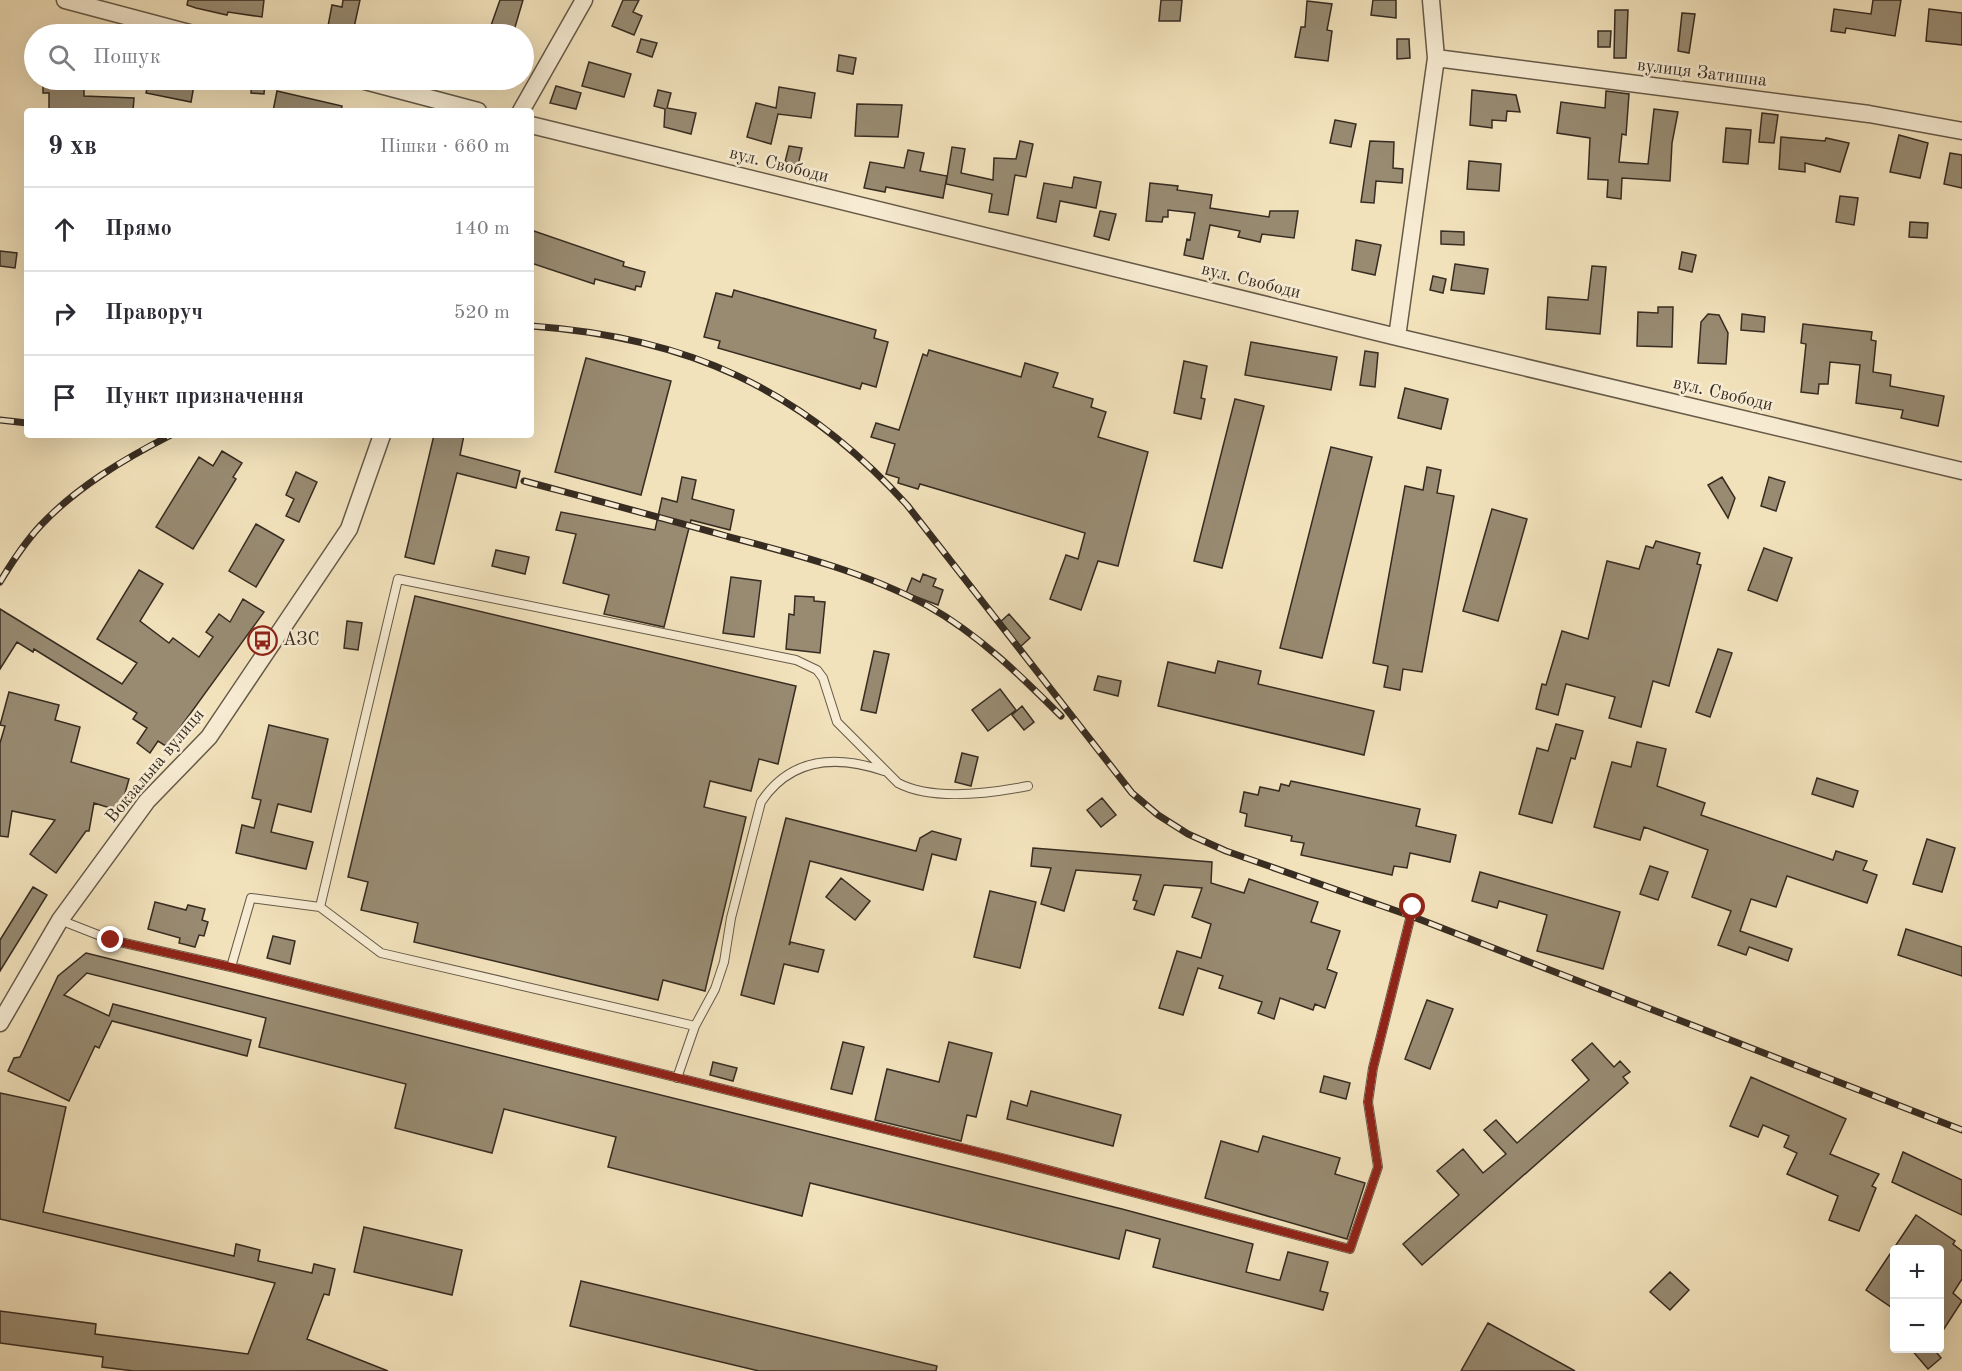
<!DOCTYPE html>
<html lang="uk">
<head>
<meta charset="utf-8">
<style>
  body { margin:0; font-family:"Old Standard TT",serif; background:#f2f2f3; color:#2b2b33 }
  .controls { position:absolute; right:18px; bottom:18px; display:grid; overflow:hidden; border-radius:6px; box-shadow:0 6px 24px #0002 }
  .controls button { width:54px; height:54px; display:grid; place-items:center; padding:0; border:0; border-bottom:2px solid #e1e1e2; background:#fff; color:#2b2b33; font:30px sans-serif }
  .stop { position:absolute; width:18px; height:18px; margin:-14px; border:4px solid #8f2418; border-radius:50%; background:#fff }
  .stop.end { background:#8f2418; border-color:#fff; box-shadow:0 2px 6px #0008 }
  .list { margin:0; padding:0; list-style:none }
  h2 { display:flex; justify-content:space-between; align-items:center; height:78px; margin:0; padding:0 24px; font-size:26px }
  h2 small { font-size:20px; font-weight:400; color:#7c7c81 }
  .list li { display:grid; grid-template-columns:39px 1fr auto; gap:18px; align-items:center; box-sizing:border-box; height:84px; padding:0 24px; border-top:2px solid #e1e1e2 }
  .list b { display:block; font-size:22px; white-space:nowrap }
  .list em { font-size:20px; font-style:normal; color:#7c7c81 }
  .icon { flex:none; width:33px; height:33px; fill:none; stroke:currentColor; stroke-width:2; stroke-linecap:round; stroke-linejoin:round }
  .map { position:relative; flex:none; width:1962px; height:1371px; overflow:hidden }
  .search { position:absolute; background:#fff; box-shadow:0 6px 24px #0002; left:24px; top:24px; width:510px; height:66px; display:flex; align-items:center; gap:15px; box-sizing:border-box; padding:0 21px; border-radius:33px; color:#7c7c81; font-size:22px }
  .panel { position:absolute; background:#fff; box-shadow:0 6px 24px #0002; left:24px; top:108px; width:510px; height:330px; border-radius:6px }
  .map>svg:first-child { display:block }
  .building { fill:#988b72; stroke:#372c21; stroke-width:1.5 }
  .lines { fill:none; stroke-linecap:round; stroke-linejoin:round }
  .lane-casing { stroke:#665a48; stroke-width:10 }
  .street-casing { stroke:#665a48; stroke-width:19 }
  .lane { stroke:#f7ecd3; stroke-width:8 }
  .street { stroke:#f7ecd3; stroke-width:16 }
  .rail-casing { stroke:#372c21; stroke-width:7 }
  .rail { stroke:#f7ecd3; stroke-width:4.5; stroke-dasharray:14; stroke-linecap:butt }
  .route { stroke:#8f2418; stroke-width:8 }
  .labels { text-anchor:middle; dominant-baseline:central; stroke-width:5; stroke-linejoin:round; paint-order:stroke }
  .street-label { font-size:18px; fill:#372c21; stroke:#f7ecd3 }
  .poi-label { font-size:18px; fill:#372c21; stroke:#f7ecd3; text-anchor:start }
</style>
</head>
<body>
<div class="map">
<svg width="1962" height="1371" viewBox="0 0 1962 1371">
  <rect width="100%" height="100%" fill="#f2e2bc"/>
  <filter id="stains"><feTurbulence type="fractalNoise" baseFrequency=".00333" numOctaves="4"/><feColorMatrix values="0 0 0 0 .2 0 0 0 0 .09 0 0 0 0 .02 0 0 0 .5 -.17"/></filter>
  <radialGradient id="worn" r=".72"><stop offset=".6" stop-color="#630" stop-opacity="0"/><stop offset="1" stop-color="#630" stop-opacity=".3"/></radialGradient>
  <path class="building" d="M188,0H264L262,17L228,12L227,15L196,8L187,5Z
    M343,0H360L353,32L328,26L332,5L342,7Z
    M500,0H523L513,34H488Z
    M623,0H639L633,12L642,16L634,35L612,26Z
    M1161,0H1182L1180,21H1159Z
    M1373,0H1396V18L1371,15Z
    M1873,0H1901L1895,36L1846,28L1845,33L1831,31L1834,9L1871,14Z
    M1307,1L1332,4L1327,30L1332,31L1328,61L1295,57L1301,27H1305Z
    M1929,9L1962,13V45L1926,41Z
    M1615,10H1628L1626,58H1614Z
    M1682,13L1695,14L1689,53L1678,51Z
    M1598,31H1611L1610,47H1598Z
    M641,39L657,43L652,57L637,52Z
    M1397,39H1409L1410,58L1397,59Z
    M839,55L856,58L853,74L837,71Z
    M589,62L631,74L624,97L582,86Z
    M43,80H84V96L134,98L133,111H49V93H43Z
    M149,80H195L191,102L146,93Z
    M252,80H265L264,94L251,93Z
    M556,86L581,93L576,109L550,103Z
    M779,87L815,93L811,118L778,114L771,144L747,137L756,103L776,108Z
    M658,90L671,93L667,108L696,113L691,134L664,127L665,109L654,106Z
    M1472,90L1516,95L1520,112L1507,111L1506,121L1492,120V128L1470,125Z
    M277,91L342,106L341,111H273Z
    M1606,91L1629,94L1626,135L1622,134L1619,162L1648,164L1654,109L1678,112L1672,143L1670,181L1622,178L1621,199L1607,197L1608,180L1588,179L1590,138L1557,133L1561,102L1605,108Z
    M857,104L902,105L898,137L855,136Z
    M1762,113L1778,115L1774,143L1759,142Z
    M1335,120L1356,124L1351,147L1330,143Z
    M1726,128L1751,130L1748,164L1723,162Z
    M1899,135L1928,143L1920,178L1890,172Z
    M1781,137L1825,141L1826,138L1849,143L1840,172L1805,163V172L1779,169Z
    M1020,141L1033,144L1026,177L1015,175L1008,215L989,212L992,194L946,184L952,147L965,149L961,173L993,180L994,158L1016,159Z
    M1370,141L1394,142L1393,168L1403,169L1402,183L1376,181L1374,203L1361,202Z
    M789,146L802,148L798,165L785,162Z
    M908,150L924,153L920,171L947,176L943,198L886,187L885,192L864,188L870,162L904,168Z
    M1950,153L1962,155V188L1944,184Z
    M1469,161L1501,164L1499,191L1467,189Z
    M1074,177L1101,182L1096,208L1060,201L1056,222L1037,218L1044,183L1072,188Z
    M1150,183L1178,186L1177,190L1212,195L1210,208L1269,217L1270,211H1298L1294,238L1262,234L1260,242L1238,237L1240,231L1210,225L1203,259L1184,255L1187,239L1190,240L1195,213L1168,210V217H1163L1162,222L1146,221Z
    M1840,196L1858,198L1854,225L1836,222Z
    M1100,211L1116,214L1109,240L1094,236Z
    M1910,222L1928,223L1927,238L1909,237Z
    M531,230L624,262L623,266L645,272L641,287L636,286L635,290L595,279L594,284L531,263Z
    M1441,231L1464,232V245L1441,244Z
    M1356,240L1381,245L1375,275L1352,270Z
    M0,251L17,253L15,268L0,266Z
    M1682,252L1696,255L1692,272L1679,269Z
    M1455,264L1488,269L1484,294L1451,290Z
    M1592,266L1606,267L1600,334L1546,329L1548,297L1588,300Z
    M1433,276L1446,279L1443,293L1430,290Z
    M734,290L876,330L874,338L888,342L876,387L862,383L860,389L718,348L720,341L704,337L716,293L732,297Z
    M1658,307H1673L1672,347L1637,346L1638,312L1658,313Z
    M1708,314L1719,315L1728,333L1726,364L1698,363L1701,322Z
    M1742,314L1765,317L1764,332L1741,330Z
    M1803,324L1872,332L1871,340L1876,341L1873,372L1891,375L1890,386L1944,396L1938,426L1901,418L1903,410L1856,403L1860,365L1830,362L1828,384H1819L1818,394L1801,392L1806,344L1801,343Z
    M1251,342L1337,357L1331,390L1245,375Z
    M929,350L1021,377L1025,363L1058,373L1053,387L1093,399L1091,407L1106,412L1098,437L1148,452L1118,566L1098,561L1081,610L1050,599L1066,555L1078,559L1085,533L920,484L918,489L898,483L899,478L886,474L895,444L871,437L876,423L899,430L923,354L927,356Z
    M1365,351L1378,353L1375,387L1360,385Z
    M586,358L671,381L641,495L555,472Z
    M1184,361L1207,366L1201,398L1205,399L1201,419L1174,413Z
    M1405,388L1448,399L1441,429L1398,418Z
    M1235,399L1264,406L1222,568L1194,561Z
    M434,435H464L460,455L520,471L516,488L457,473L434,564L405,557Z
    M1331,447L1372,457L1322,658L1280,648Z
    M222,451L242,463L233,477L236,479L193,549L156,527L199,457L213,466Z
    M1427,467L1441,470L1437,493L1454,496L1422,672L1403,669L1400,690L1384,687L1388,666L1373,663L1405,486L1423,490Z
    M296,472L317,482L299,522L286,516L294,499L286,495Z
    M682,477L696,480L692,499L734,510L730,530L691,520L664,627L604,614L609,595L563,583L576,534L556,530L561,512L655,530L662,498L677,502Z
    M1722,477L1735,498L1728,518L1708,485Z
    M1769,477L1785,482L1776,511L1761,506Z
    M1492,509L1527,519L1498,621L1463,611Z
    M256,524L284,540L256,587L229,571Z
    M1656,541L1700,553L1697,564L1701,565L1669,686L1653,681L1641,727L1609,718L1615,697L1566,684L1558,715L1536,709L1542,684L1546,685L1562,631L1588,639L1607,561L1639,569L1646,546L1653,548Z
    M1764,548L1792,558L1777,601L1748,590Z
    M496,550L529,557L525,574L492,566Z
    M139,570L163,584L140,621L169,643L173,638L199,657L213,637L206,632L219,614L230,622L243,599L264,612L174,736L180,740L172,750L158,741L150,753L137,743L147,728L133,719L137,713L34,649L33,652L17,642L0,669V609L122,684L137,663L97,639Z
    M923,574L936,579L933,586L943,590L938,605L906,593L912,578L920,582Z
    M731,577L761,581L754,637L723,633Z
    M415,596L796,686L778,764L759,759L751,791L710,781L704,807L746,817L705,991L663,980L658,1000L414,942L418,923L361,910L368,882L348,877Z
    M795,596L814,597V601L825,602L820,653L786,649L789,614L794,615Z
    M1009,614L1030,638L1020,647L999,623Z
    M347,621L362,623L358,650L344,648Z
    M1718,649L1732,653L1710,717L1696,712Z
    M874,651L889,654L876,713L861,710Z
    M1218,661L1261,671L1258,684L1374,711L1364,755L1158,706L1168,662L1215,673Z
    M1098,676L1121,681L1118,696L1094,690Z
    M1000,689L1016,710L988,731L972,710Z
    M9,692L59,705L55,720L80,727L71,762L129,779L120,811L94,803L89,831H86L56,873L30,854L55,820L12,811L8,837L0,836V743L5,726L0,725Z
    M1022,706L1034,722L1024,730L1012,715Z
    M1556,724L1583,731L1575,759L1571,758L1552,823L1519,814L1537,748L1548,751Z
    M269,725L328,739L311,812L278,804L271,832L313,842L306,869L236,853L242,825L254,828L261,800L252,798Z
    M1637,742L1666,749L1657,786L1705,803L1701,815L1833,860L1836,851L1867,861L1863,870L1877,875L1867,903L1787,876L1776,907L1751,899L1740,931L1792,949L1788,961L1749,947L1746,955L1718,945L1731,911L1692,897L1708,850L1644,827L1640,840L1594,827L1612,762L1631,767Z
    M962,753L978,757L971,786L955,782Z
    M1817,778L1858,791L1853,807L1812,794Z
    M1291,781L1420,809L1416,826L1456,835L1450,862L1410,853L1407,868L1394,866L1392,875L1301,855L1304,843L1291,841L1292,836L1245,826L1247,814L1240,812L1244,792L1258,795L1260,787L1279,791L1281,784L1289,786Z
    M1102,798L1116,815L1101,827L1087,810Z
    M786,818L916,851L920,838L932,831L961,839L956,860L932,854L923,890L810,861L789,945L791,942L824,950L818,972L784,964L774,1004L741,995Z
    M1927,839L1955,848L1942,892L1913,884Z
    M1033,848L1212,862L1211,883L1244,893L1249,879L1318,902L1311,922L1340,931L1327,969L1337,973L1325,1008L1315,1004L1313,1010L1280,998L1274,1019L1258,1013L1262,1002L1219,988L1223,976L1198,968L1183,1015L1159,1008L1177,951L1201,958L1211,924L1192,917L1202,888L1164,885L1154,915L1134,909L1137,901L1133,900L1141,875L1076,870L1064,911L1041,904L1051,868L1031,866Z
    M1650,866L1668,872L1658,900L1640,894Z
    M1480,872L1620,912L1603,969L1537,951L1547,915L1499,901L1497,908L1472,901Z
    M841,878L870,901L855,920L826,897Z
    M33,887L47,895L0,971V940Z
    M990,891L1036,902L1020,968L974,957Z
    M155,902L186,910L188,905L205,909L202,920L208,922L204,936L199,935L195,947L179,943L180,938L148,929Z
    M1906,929L1962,947V976L1898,955Z
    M273,936L295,941L290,964L267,958Z
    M86,953L1122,1209L1253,1244L1246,1272L1278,1280H1280L1288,1252L1328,1262L1320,1291L1328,1293L1323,1310L1153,1267L1160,1239L1126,1230L1119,1259L810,1183L802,1216L608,1167L616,1137L504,1109L492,1153L395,1128L406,1084L259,1047L266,1018L87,973L64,995L109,1016L113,1004L251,1040L247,1056L112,1021L99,1048L95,1046L69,1101L8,1071L14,1058L20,1057L58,976Z
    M1427,1000L1453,1009L1430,1069L1405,1059Z
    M843,1042L864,1047L852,1094L831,1089Z
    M949,1042L992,1053L976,1117L967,1115L961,1141L875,1120L887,1069L939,1082Z
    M1592,1043L1614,1067L1620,1061L1630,1072L1623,1077L1628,1083L1422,1265L1403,1244L1459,1195L1437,1171L1463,1149L1483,1173L1506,1154L1484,1130L1496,1120L1517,1143L1589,1080L1572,1060Z
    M713,1062L737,1068L733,1081L710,1075Z
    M1324,1076L1350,1083L1346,1099L1320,1092Z
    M1751,1077L1846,1119L1830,1154L1879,1174L1872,1186L1876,1188L1859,1231L1829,1220L1838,1196L1787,1174L1797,1153L1784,1147L1789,1136L1763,1125L1758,1137L1730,1126Z
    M1031,1091L1121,1115L1113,1146L1007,1119L1011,1101L1027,1106Z
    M0,1093L66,1107L43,1212L234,1256L236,1244L260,1250L258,1261L312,1273L314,1264L335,1269L329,1295L324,1294L307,1339L388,1371H134L102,1367L103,1357L0,1343V1311L96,1324L95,1334L248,1354L275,1283L0,1219Z
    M1263,1136L1340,1158L1335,1174L1365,1183L1347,1239L1205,1198L1221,1141L1258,1152Z
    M1903,1152L1962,1180V1215L1892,1182Z
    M1916,1215L1955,1241L1953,1244L1962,1251V1279L1953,1293L1962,1301L1940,1335V1250H1894V1309L1866,1290Z
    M364,1227L462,1250L452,1295L354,1272Z
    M1670,1272L1689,1290L1670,1310L1650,1292Z
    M581,1281L937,1366L936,1371H759L570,1326Z
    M1488,1323L1575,1371H1461Z
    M1910,1348H1933L1941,1358L1928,1369Z"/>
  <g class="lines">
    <defs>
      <path id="lane" d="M320,907L398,579L796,660L817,670L823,678L837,722L898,783C932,801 992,793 1028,786
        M60,920L111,940L231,967L1006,1159L1350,1249L1378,1167L1368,1102L1373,1068L1413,907
        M231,967L251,898L320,907L381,953L695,1026L715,989L724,962L731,918L761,802C791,757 837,755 884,771
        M677,1078L695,1026"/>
      <path id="street" d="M65,0L193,34
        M1436,58L1869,114L1962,131
        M361,80L478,111
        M521,111L584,0
        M531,125L1397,337L1962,471
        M1397,337L1436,58L1431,0
        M0,1023L60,920L147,801L209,737L349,529L382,435"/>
    </defs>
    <use href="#lane" class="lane-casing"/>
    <use href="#street" class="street-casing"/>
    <use href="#lane" class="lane"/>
    <use href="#street" class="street"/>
    <defs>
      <path id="rail" d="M531,326C687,337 802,389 907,505L1132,793L1158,815L1188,834L1226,851L1411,916L1962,1130
        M0,420L27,423
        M524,481C591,499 659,517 726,536C795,554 865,572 928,606C979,635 1020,675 1061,716
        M0,582C12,562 25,542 41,525C77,487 124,459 171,435"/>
    </defs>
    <use href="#rail" class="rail-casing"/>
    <use href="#rail" class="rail"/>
  </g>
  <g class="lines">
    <path class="route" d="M111,940L231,967L1006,1159L1350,1249L1378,1167L1368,1102L1373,1068L1413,907"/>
  </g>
  <defs>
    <symbol id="bus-ring" viewBox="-11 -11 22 22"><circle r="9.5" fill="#f7ecd3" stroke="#8f2418" stroke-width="1.5"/><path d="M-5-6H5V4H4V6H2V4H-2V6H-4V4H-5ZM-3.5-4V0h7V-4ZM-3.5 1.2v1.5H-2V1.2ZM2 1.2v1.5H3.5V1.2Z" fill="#8f2418"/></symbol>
  </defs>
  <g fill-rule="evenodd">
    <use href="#bus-ring" x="246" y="624" width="33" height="33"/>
  </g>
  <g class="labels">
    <g class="street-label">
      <text transform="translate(1702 73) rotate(7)">вулиця Затишна</text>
      <text transform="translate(779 165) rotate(14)">вул. Свободи</text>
      <text transform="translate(1251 281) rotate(14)">вул. Свободи</text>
      <text transform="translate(1723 394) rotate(13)">вул. Свободи</text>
      <text transform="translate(155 766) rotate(-50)">Вокзальна вулиця</text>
    </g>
    <g class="poi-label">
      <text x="283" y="640">АЗС</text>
    </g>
  </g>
  <rect width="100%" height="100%" filter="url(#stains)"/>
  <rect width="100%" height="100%" fill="url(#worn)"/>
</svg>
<div class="controls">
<button>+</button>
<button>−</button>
</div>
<div class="stop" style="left:1413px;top:907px"></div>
<div class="stop end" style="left:111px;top:940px"></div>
<div class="search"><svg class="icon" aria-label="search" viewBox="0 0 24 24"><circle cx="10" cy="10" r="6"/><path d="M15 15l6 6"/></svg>Пошук</div>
<section class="panel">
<h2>9 хв<small>Пішки · 660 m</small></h2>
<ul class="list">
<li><svg class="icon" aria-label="ahead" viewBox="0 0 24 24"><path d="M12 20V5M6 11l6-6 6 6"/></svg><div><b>Прямо</b></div><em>140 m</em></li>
<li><svg class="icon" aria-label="right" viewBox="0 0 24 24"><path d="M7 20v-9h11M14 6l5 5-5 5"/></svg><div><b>Праворуч</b></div><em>520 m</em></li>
<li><svg class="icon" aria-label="arrive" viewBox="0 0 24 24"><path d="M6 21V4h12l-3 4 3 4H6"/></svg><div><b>Пункт призначення</b></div></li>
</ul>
</section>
</div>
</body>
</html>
